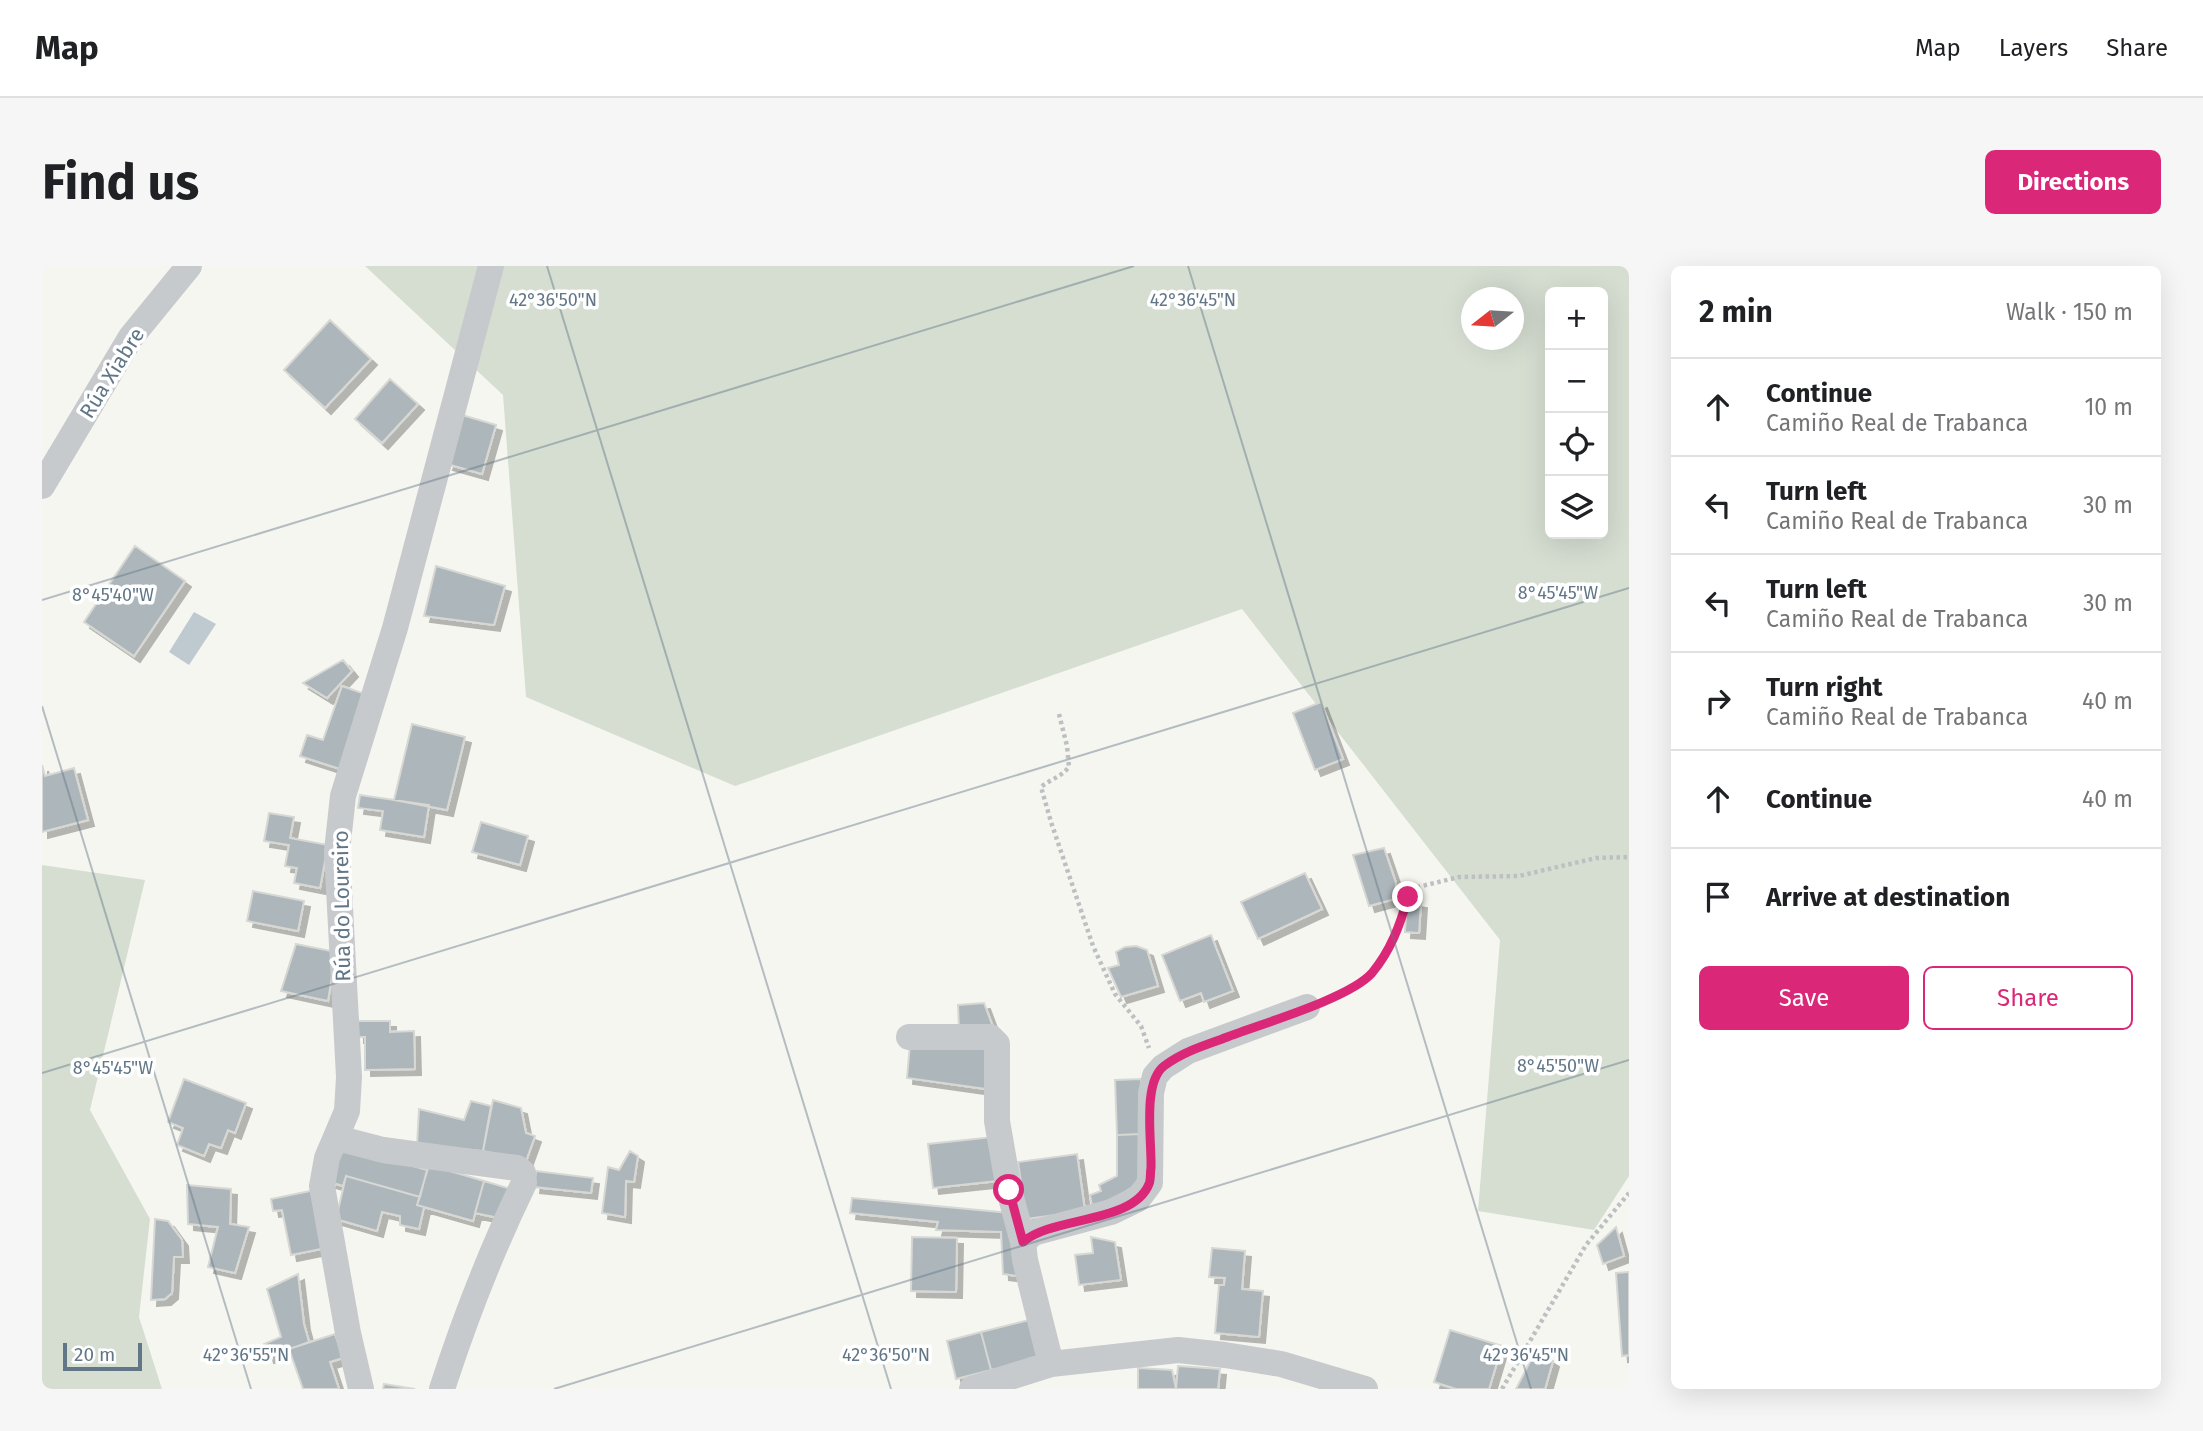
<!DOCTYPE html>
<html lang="en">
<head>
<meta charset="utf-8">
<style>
  body { margin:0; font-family:"Fira Sans",sans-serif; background:#f6f6f6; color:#202124 }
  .controls { position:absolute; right:21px; top:21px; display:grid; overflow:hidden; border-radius:10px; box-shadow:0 7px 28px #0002 }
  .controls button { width:63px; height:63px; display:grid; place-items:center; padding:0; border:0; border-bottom:2px solid #e0e0e0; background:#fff; color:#202124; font:35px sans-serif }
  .compass { position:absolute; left:1419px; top:21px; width:63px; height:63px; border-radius:50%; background:#fff; box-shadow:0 7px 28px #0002; rotate:253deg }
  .scale { position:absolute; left:21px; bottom:18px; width:79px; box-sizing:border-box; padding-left:7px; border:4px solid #617686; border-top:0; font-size:19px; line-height:24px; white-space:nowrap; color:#617686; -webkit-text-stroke:5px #fff; paint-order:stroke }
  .stop { position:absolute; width:21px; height:21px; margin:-16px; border:5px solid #db2777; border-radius:50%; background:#fff }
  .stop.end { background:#db2777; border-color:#fff; box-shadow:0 2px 7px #0008 }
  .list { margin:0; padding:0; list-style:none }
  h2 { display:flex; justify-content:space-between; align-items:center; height:91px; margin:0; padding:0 28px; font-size:30px }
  h2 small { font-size:23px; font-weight:400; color:#757577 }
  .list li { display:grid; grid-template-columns:46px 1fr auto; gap:21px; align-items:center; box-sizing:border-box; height:98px; padding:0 28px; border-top:2px solid #e0e0e0 }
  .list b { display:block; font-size:26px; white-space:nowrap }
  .list p { margin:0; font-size:23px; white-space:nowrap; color:#757577 }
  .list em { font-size:23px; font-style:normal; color:#757577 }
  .actions { display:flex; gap:14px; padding:21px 28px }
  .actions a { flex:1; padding:16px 0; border:2px solid #db2777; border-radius:10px; text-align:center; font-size:24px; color:#db2777 }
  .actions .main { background:#db2777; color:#fff }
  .icon { flex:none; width:38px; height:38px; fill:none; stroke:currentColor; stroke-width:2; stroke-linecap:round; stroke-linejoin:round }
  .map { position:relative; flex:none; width:1587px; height:1123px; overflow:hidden; border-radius:10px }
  header { display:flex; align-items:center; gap:42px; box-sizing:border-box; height:98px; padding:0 35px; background:#fff; border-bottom:2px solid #e0e0e0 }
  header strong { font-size:33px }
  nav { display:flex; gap:38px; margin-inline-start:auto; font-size:24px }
  .intro { display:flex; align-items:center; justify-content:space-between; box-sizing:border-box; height:168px; padding:0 42px }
  h1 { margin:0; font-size:49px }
  .button { padding:18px 32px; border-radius:10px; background:#db2777; color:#fff; font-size:24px; font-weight:700 }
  main { display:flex; gap:42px; padding:0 42px }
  aside { flex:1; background:#fff; border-radius:10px; box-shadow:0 7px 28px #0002 }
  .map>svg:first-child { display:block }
  .green { fill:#d6ded2; fill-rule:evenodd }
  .water { fill:#becacf }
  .building { fill:#acb6bb; stroke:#d7d7d4; stroke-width:2; filter:url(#shadow) }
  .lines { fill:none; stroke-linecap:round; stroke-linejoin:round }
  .path { stroke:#bdc0c2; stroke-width:4.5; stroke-dasharray:3.5 3.5; stroke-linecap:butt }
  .minor { stroke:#c7cacd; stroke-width:26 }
  .route { stroke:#db2777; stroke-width:9 }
  .ticks { fill:none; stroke:#617686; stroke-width:2; stroke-opacity:0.45 }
  .labels { text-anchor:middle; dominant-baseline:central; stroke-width:7; stroke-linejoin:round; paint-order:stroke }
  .street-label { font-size:21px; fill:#617686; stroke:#fff }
  .ticks-label { font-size:18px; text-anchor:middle; fill:#617686; stroke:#fff; stroke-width:7; stroke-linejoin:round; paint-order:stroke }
</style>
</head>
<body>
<header>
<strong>Map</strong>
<nav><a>Map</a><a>Layers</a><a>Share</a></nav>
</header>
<div class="intro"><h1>Find us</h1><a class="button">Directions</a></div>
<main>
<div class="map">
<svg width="1587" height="1123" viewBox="0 0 1587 1123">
  <defs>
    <filter id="shadow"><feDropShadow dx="6" dy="6" stdDeviation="0" flood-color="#0004"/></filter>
  </defs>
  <rect width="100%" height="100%" fill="#f6f6f1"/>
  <path class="green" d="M323,0H1587V910L1552,964L1436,945L1458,674L1200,343L693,520L484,431L461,129ZM1508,26H1561V268H1508ZM1430,32H1472V74H1430Z
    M0,599L103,614L48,844L108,953L97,1051L120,1123H0Z"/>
  <path class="water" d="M152,346L174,358L147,399L127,386Z"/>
  <path class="building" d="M288,54L329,93L283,142L242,104Z
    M348,113L376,138L340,177L313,153Z
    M420,149L454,159L440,208L405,198Z
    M93,280L143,315L92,390L42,356Z
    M394,300L463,320L452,359L382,350Z
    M301,394L310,405L285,432L261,417Z
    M300,420L326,429L301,504L258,490L265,469L281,474Z
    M1279,436L1301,493L1273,504L1251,447Z
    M370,458L423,471L405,544L352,534Z
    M0,499L3,510L32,502L46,554L0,566Z
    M318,529L387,539L382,571L338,564L341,545L316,542Z
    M227,547L252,551L248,572L286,579L278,622L252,617L255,602L243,600L247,579L222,575Z
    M439,556L486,570L478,599L430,586Z
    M1342,582L1354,617L1353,633L1327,640L1311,589Z
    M1263,607L1280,643L1216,673L1199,636Z
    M211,625L262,635L256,665L205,655Z
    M1365,634L1379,636L1377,667L1363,666Z
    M1169,669L1191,725L1162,736L1159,727L1138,735L1120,689Z
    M254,678L289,685L290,710L286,735L239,725Z
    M1094,680L1105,684L1116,720L1079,731L1066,702L1077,699L1074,686L1083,681Z
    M942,737L951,761L917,763L916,739Z
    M316,755H348V766L372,765L373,803L323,804V771H316Z
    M946,777L944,823L865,812L868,778Z
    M142,813L204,837L193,867L186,864L179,882L167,878L162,890L135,879L141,862L126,856Z
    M1099,813L1100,868L1075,869L1073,814Z
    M451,834L479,842L484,867L493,870L484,895L441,885Z
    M429,835L449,840L441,885L375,879L377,843L422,854Z
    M1100,868L1099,916L1051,945L1048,929L1059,925L1057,919L1075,910V869Z
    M951,871L955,915L891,922L886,878Z
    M298,879L385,904L378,931L304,910L301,920L288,916Z
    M588,885L596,890L592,916L584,915L583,951L560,947L566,901L577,904Z
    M1035,888L1043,945L984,953L976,896Z
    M387,899L442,915L431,955L375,939Z
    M494,905L551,912L549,927L492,921Z
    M304,910L378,931L375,939L382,941L377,963L358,959V950L340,946L335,965L294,953Z
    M442,915L472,924L457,952L433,947Z
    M145,919L189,923L188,958L207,961L193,1007L166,1001L176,961L146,958Z
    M273,924L284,982L249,989L240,944L231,945L229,933Z
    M810,932L968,947L976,1010L961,1008L959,966L894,964L896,956L808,947Z
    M113,953L126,955L140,974L141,991H132L130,1027L123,1033L109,1034Z
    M1574,961L1582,990L1561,998L1555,979Z
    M870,971L915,972L914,1026L869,1025Z
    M1049,971L1073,976L1079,1014L1037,1019L1033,989L1051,987Z
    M1170,982L1203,985L1200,1023L1221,1025L1217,1071L1173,1067L1177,1019H1182L1183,1012L1167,1011Z
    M1587,1006V1089L1580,1090L1574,1007Z
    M256,1008L262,1058L267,1076L226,1091L222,1078L239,1071L225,1023Z
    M987,1054L996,1094L949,1104L939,1066Z
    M1408,1064L1460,1080L1447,1123H1414L1392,1116Z
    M939,1066L949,1104L914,1113L905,1075Z
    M293,1068L301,1092L288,1096L297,1123H261L247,1083Z
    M1494,1084L1511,1095L1503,1123H1474Z
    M1136,1100L1178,1103L1176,1123H1134Z
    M1096,1102L1130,1104L1134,1123H1096Z
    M342,1118L373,1123H341Z"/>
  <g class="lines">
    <path class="path" d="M1017,448L1025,480L1027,501C1019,511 1009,513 999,521L1009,556L1051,680L1073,728L1099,760L1107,782
      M1288,732L1305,725L1328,709L1349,680L1366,631L1376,621L1417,611L1477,610L1554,592L1587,591
      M1460,1123L1544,979L1587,927"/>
    <path class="minor" d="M0,220L89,71L147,0
      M867,771H948L955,778V855L967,924L981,976
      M295,872L341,884L475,902L481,907L482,917C449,985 423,1052 400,1123
      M1009,1098L983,994L981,976L991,967L1069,946L1096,933L1108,917L1109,827L1113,810L1121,801L1146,785L1265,741
      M319,1123L306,1067L280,920L285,892L305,845L307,811L295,585L301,530L353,362L449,0
      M930,1123L1009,1098L1136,1084L1183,1089L1239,1098L1323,1123"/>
  </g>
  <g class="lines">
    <path class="route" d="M967,924L981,976C1011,950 1091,958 1107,918C1109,914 1108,907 1109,902C1110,876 1100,817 1122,800C1139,787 1160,780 1180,773C1215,759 1307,733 1330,707C1349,684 1358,659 1366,631"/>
  </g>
  <path class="ticks" d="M505,0L849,1123M1146,0L1489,1123M0,334L1092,0M0,440L209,1123M0,807L1587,322M512,1123L1587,794"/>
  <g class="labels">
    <g class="street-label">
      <text transform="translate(70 107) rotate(-58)">Rúa Xiabre</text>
      <text transform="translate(300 640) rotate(-91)">Rúa do Loureiro</text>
    </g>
  </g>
  <g class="ticks-label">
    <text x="511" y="40">42°36'50"N</text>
    <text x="1151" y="40">42°36'45"N</text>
    <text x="1516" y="333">8°45'45"W</text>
    <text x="71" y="335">8°45'40"W</text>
    <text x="1516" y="806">8°45'50"W</text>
    <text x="71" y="808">8°45'45"W</text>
    <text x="204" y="1095">42°36'55"N</text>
    <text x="844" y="1095">42°36'50"N</text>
    <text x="1484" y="1095">42°36'45"N</text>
  </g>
</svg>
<div class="controls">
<button>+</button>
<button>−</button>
<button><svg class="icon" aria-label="locate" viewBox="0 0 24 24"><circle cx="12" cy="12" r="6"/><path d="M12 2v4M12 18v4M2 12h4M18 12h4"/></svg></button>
<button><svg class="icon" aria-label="layers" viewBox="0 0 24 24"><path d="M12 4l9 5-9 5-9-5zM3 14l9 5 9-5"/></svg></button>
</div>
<svg class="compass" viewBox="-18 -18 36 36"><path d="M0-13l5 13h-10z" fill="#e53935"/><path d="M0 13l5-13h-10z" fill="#757577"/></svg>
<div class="scale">20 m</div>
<div class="stop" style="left:967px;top:924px"></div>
<div class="stop end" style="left:1366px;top:631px"></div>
</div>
<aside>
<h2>2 min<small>Walk · 150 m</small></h2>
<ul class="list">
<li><svg class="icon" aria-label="ahead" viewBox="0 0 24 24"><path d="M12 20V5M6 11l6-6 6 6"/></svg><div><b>Continue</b><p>Camiño Real de Trabanca</p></div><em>10 m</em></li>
<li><svg class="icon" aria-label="left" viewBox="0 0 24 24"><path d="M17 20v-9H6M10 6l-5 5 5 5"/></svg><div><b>Turn left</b><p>Camiño Real de Trabanca</p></div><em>30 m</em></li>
<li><svg class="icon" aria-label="left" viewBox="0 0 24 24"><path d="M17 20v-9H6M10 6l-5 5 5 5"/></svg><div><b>Turn left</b><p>Camiño Real de Trabanca</p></div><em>30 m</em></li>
<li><svg class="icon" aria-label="right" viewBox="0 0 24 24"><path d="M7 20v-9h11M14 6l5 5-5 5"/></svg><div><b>Turn right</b><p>Camiño Real de Trabanca</p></div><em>40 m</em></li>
<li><svg class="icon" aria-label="ahead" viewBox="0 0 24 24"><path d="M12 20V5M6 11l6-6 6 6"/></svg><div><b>Continue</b></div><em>40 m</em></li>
<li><svg class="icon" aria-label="arrive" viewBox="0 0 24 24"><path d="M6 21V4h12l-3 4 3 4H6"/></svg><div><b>Arrive at destination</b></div></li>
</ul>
<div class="actions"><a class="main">Save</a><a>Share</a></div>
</aside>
</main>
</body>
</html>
